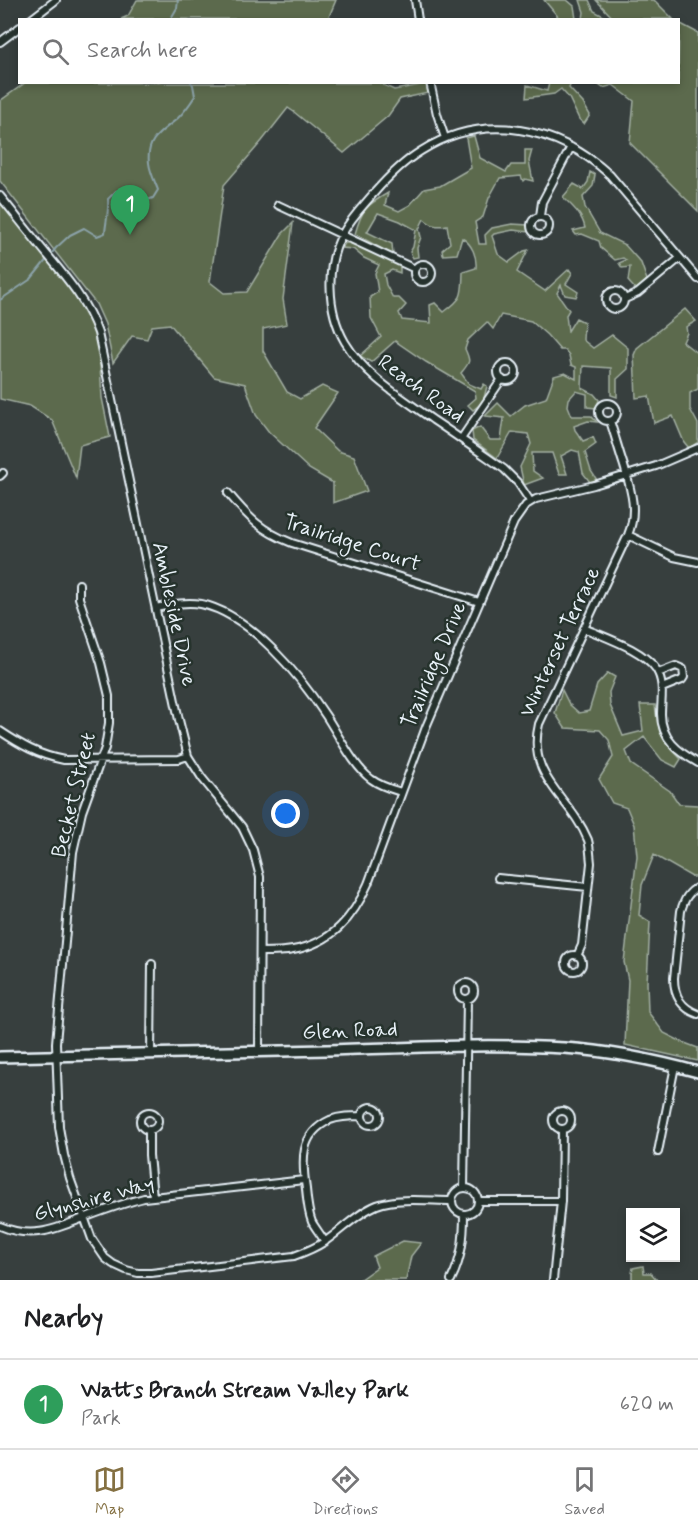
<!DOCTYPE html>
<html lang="en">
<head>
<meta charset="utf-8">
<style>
  body { margin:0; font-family:Mynerve,sans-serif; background:#f6f6f6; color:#202124 }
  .controls { position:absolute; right:18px; bottom:18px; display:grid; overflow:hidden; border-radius:0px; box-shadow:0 3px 9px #0003 }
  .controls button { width:54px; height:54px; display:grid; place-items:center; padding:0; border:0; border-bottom:2px solid #e0e0e0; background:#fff; color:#202124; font:30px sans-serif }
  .you { position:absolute; left:286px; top:814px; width:21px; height:21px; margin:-15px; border:4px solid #fff; border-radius:50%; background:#1a73e8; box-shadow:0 0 0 9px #1a73e833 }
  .badge { display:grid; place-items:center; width:39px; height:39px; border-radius:50%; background:#847042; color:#fff; font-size:20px; font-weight:700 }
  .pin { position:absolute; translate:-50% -50px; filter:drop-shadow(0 2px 3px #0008) }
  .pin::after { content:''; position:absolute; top:32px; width:21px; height:18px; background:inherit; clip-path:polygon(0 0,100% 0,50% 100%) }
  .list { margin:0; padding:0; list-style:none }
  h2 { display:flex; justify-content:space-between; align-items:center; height:78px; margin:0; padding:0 24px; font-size:26px }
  h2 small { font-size:20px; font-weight:400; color:#757577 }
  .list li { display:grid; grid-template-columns:39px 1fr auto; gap:18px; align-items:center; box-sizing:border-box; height:90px; padding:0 24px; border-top:2px solid #e0e0e0 }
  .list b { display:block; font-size:22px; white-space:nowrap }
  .list p { margin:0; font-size:20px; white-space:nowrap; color:#757577 }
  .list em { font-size:20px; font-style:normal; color:#757577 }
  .icon { flex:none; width:33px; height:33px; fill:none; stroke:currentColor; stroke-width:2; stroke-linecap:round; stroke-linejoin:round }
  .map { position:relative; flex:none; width:698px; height:1280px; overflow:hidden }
  .search { position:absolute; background:#fff; box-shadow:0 3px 9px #0003; left:18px; right:18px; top:18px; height:66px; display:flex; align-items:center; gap:15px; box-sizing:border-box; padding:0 21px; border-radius:0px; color:#757577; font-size:22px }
  .sheet { height:168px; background:#fff }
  nav { display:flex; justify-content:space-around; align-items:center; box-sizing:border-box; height:84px; border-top:2px solid #e0e0e0; background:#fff; font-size:16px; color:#757577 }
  nav a { display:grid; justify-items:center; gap:3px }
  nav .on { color:#847042 }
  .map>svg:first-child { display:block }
  .green { fill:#5c6b4d; stroke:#a2aea2; stroke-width:1.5 }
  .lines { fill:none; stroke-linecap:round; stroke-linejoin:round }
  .stream { stroke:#8ba2a9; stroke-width:2 }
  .minor-casing { stroke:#e8f1f8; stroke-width:10 }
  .secondary-casing { stroke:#e8f1f8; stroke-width:14 }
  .minor { stroke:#26332d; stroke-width:6 }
  .secondary { stroke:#26332d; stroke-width:9 }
  .labels { text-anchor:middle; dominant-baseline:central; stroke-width:5; stroke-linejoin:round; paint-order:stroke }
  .street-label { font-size:21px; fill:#e8f1f8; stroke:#26332d }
</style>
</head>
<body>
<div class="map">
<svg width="698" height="1280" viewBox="0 0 698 1280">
  <rect width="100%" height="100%" fill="#373f3e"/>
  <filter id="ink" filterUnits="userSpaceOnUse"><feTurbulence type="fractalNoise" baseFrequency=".0167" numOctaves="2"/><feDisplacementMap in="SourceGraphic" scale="12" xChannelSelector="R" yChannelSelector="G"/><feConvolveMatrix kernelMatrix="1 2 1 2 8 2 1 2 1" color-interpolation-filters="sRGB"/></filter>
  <g filter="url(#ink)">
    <path class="green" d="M137,0H336L328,19H121L128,16Z
      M544,0H567L574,6L576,19H560Z
      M580,0H589L594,11L609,19H583L584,12Z
      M596,0H654L673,19H614Z
      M679,23L698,33V211L630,143L634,101L613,85L603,88L596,83L678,82Z
      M379,83L394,90L426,84L428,93L400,99L388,116L344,153L294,112L288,108L262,141L224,185L210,282L224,293L247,292L282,234L293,223L283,299L287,324L263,329V351L287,392L300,399L322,386L338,393L314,428L338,451L354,456L367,491L333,503V483L309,469L269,432L256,415L245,384L214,377L170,324L152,326L147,339L132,336L113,363L105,324L96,304L0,181V101L25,83Z
      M549,83H571L569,88L583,103L590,115L584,124L579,119L569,98L561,89L554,94L526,98L527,85L547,91Z
      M474,136L480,158L506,172L511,165H525V150H532L529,161L533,181L525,179L523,181L521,176L500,178L489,198L483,217L475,222L479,244H486L485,235L492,228L512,224L528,225L529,232L513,230L494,234L492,236L498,254L509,262L524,251L528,250L517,272L545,291L569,269L572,273L566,284L578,292L576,297L565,295L561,285L557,293L569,310L566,315L568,331L576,318L584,322L583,340L593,348L612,335L628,348V369L617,379V397L611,395V368L583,366L582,388L594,394L599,400L596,408L587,407V394L576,391L569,399L568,406L572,416H591L597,422L588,421L574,426L575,430L583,441L593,437L596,444L585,452L591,471L597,480L590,482L583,473L579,452L572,450L561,456L567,474H559L552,453H532L533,471L543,478L524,485L520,467L531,444L528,434L512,432L497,458L473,440L472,431L480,427L490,440H501L504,418L485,416L498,403L511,416L525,405L546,398L554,376L565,373L576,379V367L571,365L569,355L565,350H560L547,335L531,321L501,315L493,329L487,322L468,340L465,349C471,362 470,362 461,373L469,384L481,389L484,384L487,386L483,402L473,410L468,405L476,398L475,391L426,362L395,341L371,362L360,356L381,337L371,318L370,297L378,292L375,273L379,265L364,258L353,249L342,248L345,243H353L400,266V273L392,270L384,274L386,285L393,298H399L406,305L399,313L402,320L431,323L430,305L435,303L444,312C464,297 462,296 463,272L476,268C477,256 472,244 462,238L457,254L443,255L442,250L450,243L447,225C437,227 432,226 424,219L419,229L421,237L417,248L418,257L413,258L410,252L413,247L416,230L400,221L378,213L367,232L392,244L393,255L355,234C362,209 365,206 388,193L385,205L399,211L410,205L424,189L440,186L471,168L466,138Z
      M590,172L595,175L593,186L583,197L585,207L600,233L625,245L641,263L647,280L636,290L628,281L630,267L622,268L619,263L626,260L623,258L615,260L601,248L599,241L582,234L576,235L573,231L585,228C582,214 573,207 563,197L574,184L583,189L588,182Z
      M0,196L64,276L98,333L102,398L110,437L80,445L76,478L52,420L30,406L0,399Z
      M685,309L696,321L686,327L687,333L683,342L698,354V389L690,393V409L698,424V442L689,448L684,442L673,416L654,423L649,396L636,398L634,355L637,348Z
      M608,673L615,677L609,692L610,705L623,736L643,731L640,705H655C658,733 661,739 681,759L676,767L662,760L644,737L626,751L631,764L670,791L679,804L698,805V877H692L654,855L642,885L639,915L650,922L647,983L648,1012L664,1033L682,1042L698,1048V1061L625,1045L628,980L624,962L637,856L634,825L627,808L612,803L599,779L613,757L609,740L600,730L565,728L555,713L562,690L569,704L579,713L589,711L597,685Z
      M403,1241L421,1243L411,1256L406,1280H359L377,1267L373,1256Z
      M643,1266L644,1273H651L657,1280H632V1273L633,1268Z"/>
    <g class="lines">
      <path class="stream" d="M170,20L177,8L178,0
        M0,300L31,279L56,248L70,235L84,228L97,236L105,233C106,221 109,211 108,199L116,191C128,190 135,193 145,201L153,198L158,190C155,182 150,172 149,163C146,138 162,132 178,118C185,111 190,104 195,96L193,85L191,82"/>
      <defs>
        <path id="minor" d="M415,0L418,20
          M30,20L56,0
          M0,42L20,27
          M430,82L437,114L445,138
          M0,196C17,217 33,238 50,258C69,281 88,304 98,333L179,720L188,756L202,778L242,827L253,850L260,877L259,1052
          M278,205L415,269
          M540,216L542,202L571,147
          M531 226a9 9 0 1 1 18 0a9 9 0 1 1-18 0Z
          M414 273a9 9 0 1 1 18 0a9 9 0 1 1-18 0Z
          M606 300a9 9 0 1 1 18 0a9 9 0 1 1-18 0Z
          M625,299L638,293L680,258
          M498 372a9 9 0 1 1 18 0a9 9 0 1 1-18 0Z
          M599 412a9 9 0 1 1 18 0a9 9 0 1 1-18 0Z
          M461,439L502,379
          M0,476L3,473
          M228,493C249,518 261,531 292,543L479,602
          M530,501L518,483L504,469C481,453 457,436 433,420C401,397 366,377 345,342C327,311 325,264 343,233C351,218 363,206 374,193C388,177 403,162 421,151C484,111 558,127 610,175L698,279
          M628,535L674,557L698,562
          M79,584V598L101,663L109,696V723L105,748L82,812L73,852L56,1043L59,1127L64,1155L70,1178L92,1239L105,1258L113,1264L126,1270L138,1273H151L294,1256C305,1252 315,1248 324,1242C341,1231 357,1213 377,1205C398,1197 429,1201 451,1201
          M156,608C170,605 186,601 201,604C250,614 300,676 326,716C338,734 354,767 371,779C380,786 391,789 401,792
          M584,628C606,638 642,649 656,669C665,683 661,699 661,714C661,739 679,752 698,763
          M658,673L676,666L683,669L684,677L682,680L662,688
          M0,731C21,745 38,755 64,760L179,759L188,756
          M498,878L588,887
          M698,887C688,892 684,900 681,911L674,978C674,996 681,1008 698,1014
          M260,952C271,952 283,952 293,950C332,943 353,918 368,884L426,727L514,522L526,505L536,499L594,485L656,466L698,448
          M566 963a8 8 0 1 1 16 0a8 8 0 1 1-16 0Z
          M577,956L582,945L591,863C590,855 590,847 588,840C570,796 526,778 539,724L628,535C638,511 631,490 624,466C619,451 615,436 610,421
          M458 991a8 8 0 1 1 16 0a8 8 0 1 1-16 0Z
          M151,1054L152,964
          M362 1116a9 9 0 1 1 18 0a9 9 0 1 1-18 0Z
          M553 1120a9 9 0 1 1 18 0a9 9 0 1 1-18 0Z
          M140 1121a9 9 0 1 1 18 0a9 9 0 1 1-18 0Z
          M149,1130V1155L153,1197
          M658,1152L675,1066
          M464,1188L467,999
          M452 1201a13 13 0 1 1 26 0a13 13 0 1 1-26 0Z
          M478,1201H561
          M0,1226C33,1240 55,1229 86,1217C105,1210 124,1203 144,1198L304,1180
          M325,1242C321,1235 316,1229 312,1222C308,1212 307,1200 306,1189C302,1162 299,1134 330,1120C340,1116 351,1116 362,1116
          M451,1280C462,1258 464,1238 464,1214
          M553,1280L561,1201L562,1129"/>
        <path id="secondary" d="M0,1057C109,1055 218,1053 327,1050C406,1048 485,1043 564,1048C609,1051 654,1060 698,1072"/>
      </defs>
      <use href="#minor" class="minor-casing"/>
      <use href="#secondary" class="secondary-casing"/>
      <use href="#minor" class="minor"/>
      <use href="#secondary" class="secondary"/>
    </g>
  </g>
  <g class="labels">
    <g class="street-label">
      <text transform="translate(421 389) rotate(36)">Reach Road</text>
      <text transform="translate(352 543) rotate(18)">Trailridge Court</text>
      <text transform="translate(174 614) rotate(78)">Ambleside Drive</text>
      <text transform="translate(560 642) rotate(-65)">Winterset Terrace</text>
      <text transform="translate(434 665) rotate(-67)">Trailridge Drive</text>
      <text transform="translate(74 795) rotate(-76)">Becket Street</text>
      <text transform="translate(350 1031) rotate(-2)">Glen Road</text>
      <text transform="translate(94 1199) rotate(-15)">Glynshire Way</text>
    </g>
  </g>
</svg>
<div class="controls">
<button><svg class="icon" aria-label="layers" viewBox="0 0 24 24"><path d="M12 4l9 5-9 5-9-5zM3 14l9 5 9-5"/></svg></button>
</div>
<div class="you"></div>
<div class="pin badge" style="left:130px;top:235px;background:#2e9e5b">1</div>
<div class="search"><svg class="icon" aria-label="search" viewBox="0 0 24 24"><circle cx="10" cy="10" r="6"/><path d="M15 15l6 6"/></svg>Search here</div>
</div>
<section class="sheet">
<h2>Nearby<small></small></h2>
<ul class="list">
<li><span class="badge" style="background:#2e9e5b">1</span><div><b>Watts Branch Stream Valley Park</b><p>Park</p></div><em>620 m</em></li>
</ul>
</section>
<nav>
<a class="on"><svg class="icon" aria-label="map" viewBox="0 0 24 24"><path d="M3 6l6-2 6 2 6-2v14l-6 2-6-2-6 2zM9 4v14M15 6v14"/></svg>Map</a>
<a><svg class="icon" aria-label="directions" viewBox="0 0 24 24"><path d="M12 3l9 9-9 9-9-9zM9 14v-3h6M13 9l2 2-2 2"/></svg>Directions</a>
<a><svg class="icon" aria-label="saved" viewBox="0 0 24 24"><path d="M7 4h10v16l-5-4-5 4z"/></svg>Saved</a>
</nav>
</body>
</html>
